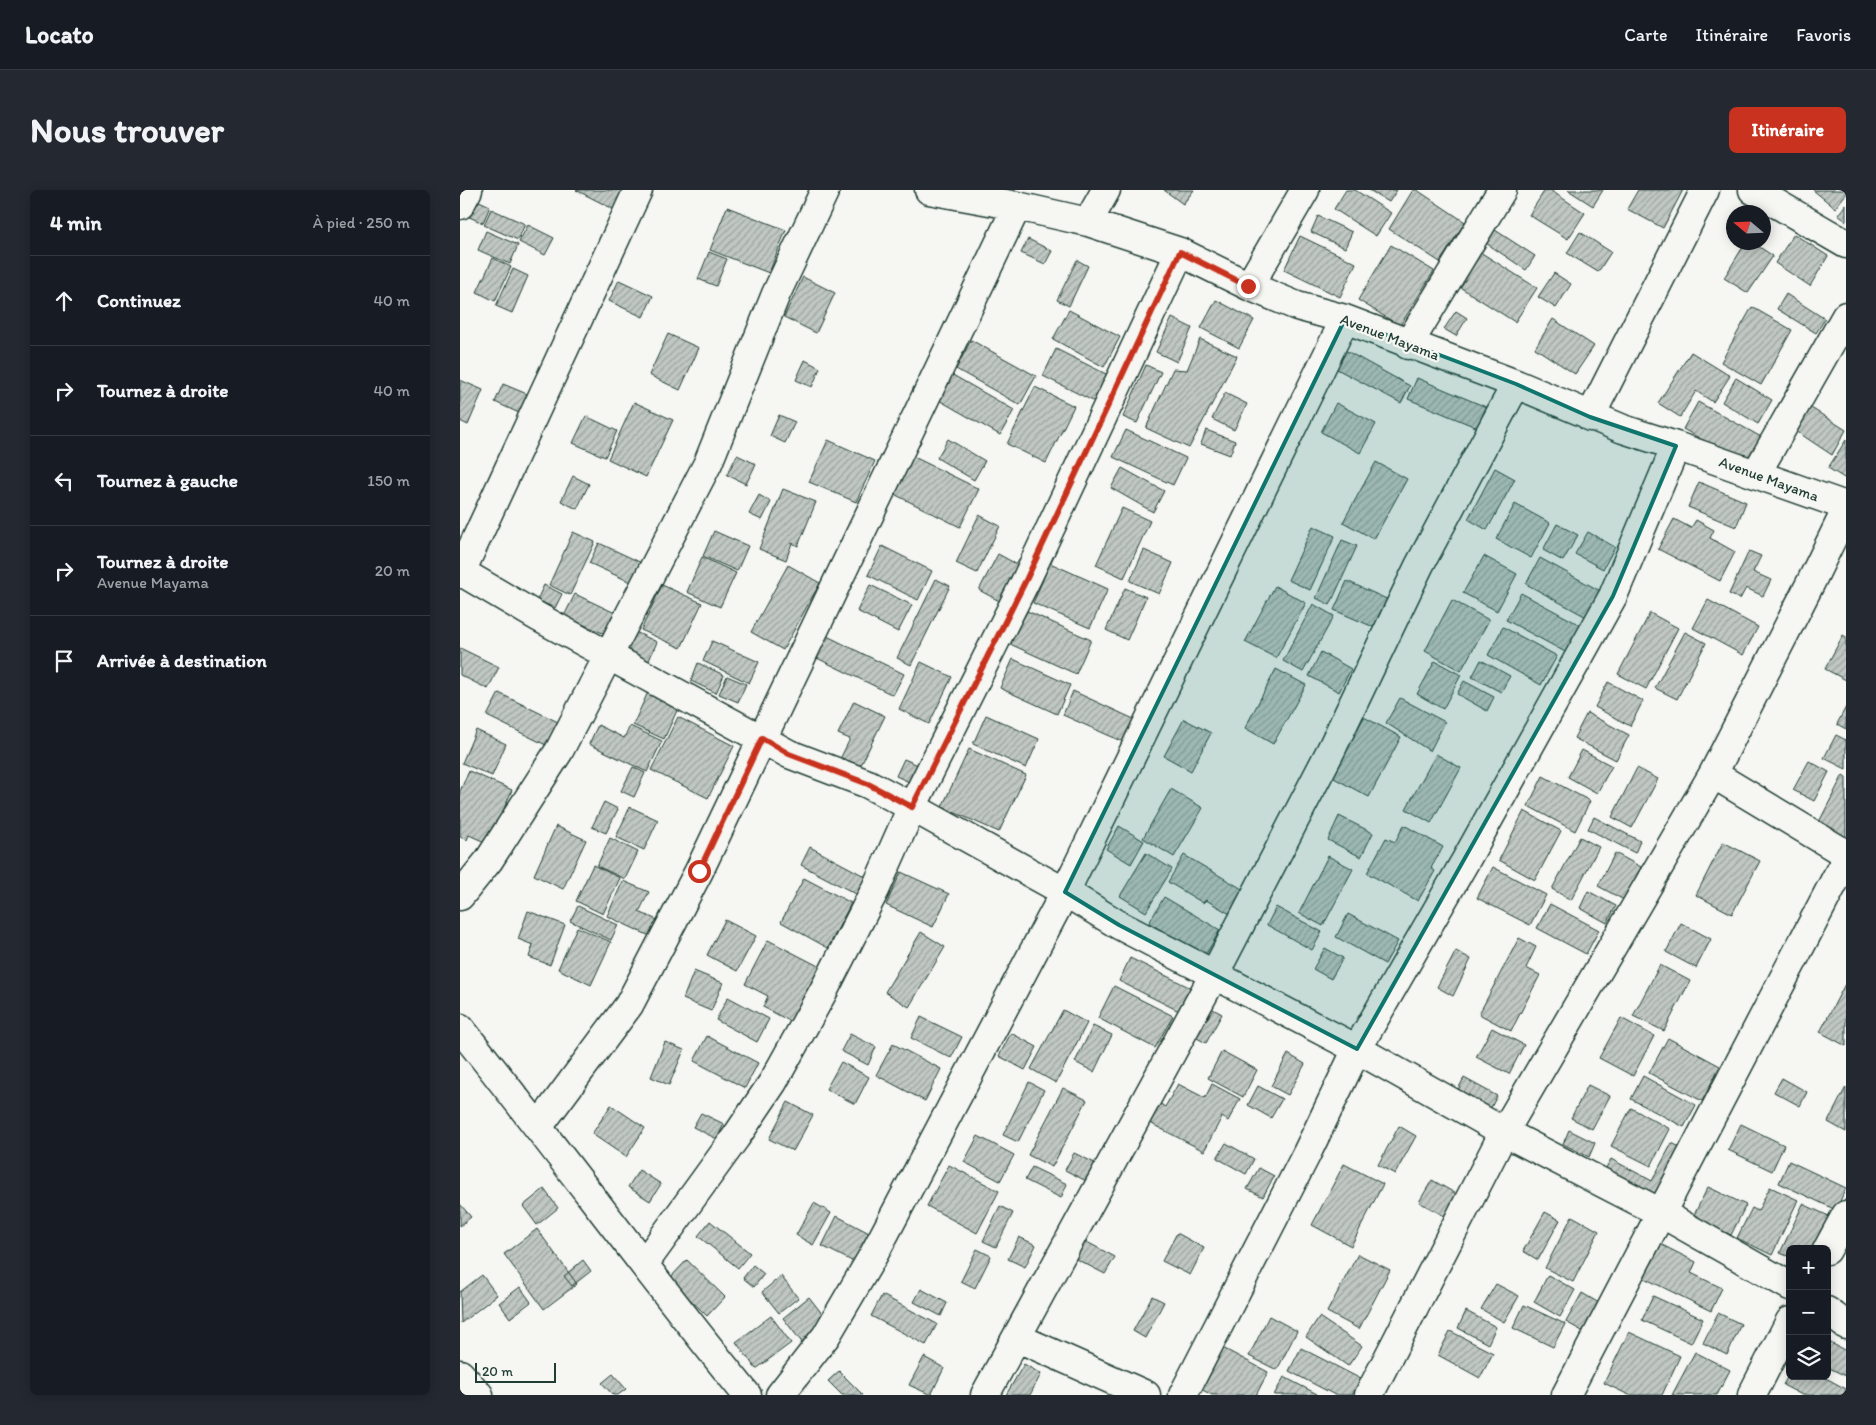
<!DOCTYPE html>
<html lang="fr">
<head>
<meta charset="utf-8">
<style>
  body { margin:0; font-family:Itim,sans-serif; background:#242831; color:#f1f3f6 }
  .controls { position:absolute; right:15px; bottom:15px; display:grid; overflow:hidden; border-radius:8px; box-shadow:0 2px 12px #0003 }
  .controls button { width:45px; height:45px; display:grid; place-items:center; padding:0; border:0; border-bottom:1px solid #363941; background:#171b24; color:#f1f3f6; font:25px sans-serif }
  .compass { position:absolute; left:1266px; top:15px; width:45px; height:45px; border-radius:50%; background:#171b24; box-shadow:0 2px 12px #0003; rotate:289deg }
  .scale { position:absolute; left:15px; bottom:12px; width:81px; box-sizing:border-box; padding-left:5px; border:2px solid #1f3d34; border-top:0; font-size:14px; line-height:18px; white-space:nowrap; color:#1f3d34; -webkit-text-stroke:4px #f6f6f2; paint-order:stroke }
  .stop { position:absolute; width:15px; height:15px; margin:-11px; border:4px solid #c8321e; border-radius:50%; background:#fff }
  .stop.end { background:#c8321e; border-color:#fff; box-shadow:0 1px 5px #0008 }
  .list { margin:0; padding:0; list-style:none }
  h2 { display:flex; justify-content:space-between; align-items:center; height:65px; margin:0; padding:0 20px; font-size:21px }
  h2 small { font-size:16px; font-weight:400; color:#9ea1a6 }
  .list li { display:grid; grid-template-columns:32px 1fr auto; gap:15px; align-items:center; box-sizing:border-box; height:90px; padding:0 20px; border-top:1px solid #363941 }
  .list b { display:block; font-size:19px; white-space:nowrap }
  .list p { margin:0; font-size:16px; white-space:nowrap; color:#9ea1a6 }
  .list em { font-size:16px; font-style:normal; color:#9ea1a6 }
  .icon { flex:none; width:28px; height:28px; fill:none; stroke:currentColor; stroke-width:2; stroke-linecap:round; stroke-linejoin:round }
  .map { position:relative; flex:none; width:1386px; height:1205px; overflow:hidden; border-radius:8px }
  header { display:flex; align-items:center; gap:30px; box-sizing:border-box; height:70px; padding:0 25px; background:#171b24; border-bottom:1px solid #363941 }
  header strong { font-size:24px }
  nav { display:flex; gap:28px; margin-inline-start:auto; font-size:18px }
  .intro { display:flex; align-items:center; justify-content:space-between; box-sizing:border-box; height:120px; padding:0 30px }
  h1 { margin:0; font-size:35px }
  .button { padding:12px 22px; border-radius:8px; background:#c8321e; color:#fff; font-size:18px; font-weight:700 }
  main { display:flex; gap:30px; padding:0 30px }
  aside { flex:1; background:#171b24; border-radius:8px; box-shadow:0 2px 12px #0003 }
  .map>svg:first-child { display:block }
  .building { fill:url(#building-hatch); stroke:#1f3d34 }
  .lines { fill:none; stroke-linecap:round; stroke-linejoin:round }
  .street-casing { stroke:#1f3d34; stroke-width:31 }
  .street { stroke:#f6f6f2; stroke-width:28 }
  .route { stroke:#c8321e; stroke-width:6 }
  .marked { fill:#0f766e; fill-opacity:0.2; stroke:#0f766e; stroke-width:4; stroke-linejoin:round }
  .labels { text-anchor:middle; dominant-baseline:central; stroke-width:4.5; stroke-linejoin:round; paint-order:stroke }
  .street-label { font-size:15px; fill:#1f3d34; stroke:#f6f6f2 }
</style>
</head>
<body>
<header>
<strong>Locato</strong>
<nav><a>Carte</a><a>Itinéraire</a><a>Favoris</a></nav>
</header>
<div class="intro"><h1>Nous trouver</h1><a class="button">Itinéraire</a></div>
<main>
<aside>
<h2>4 min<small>À pied · 250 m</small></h2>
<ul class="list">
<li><svg class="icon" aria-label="ahead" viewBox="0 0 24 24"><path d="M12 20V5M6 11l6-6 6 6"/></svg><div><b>Continuez</b></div><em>40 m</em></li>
<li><svg class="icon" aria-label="right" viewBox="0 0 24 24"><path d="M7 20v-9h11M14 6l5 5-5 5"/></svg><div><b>Tournez à droite</b></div><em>40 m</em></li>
<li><svg class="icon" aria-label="left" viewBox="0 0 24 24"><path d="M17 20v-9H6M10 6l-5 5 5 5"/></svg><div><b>Tournez à gauche</b></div><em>150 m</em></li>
<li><svg class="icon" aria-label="right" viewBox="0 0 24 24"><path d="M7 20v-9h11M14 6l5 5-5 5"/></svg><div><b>Tournez à droite</b><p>Avenue Mayama</p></div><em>20 m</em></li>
<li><svg class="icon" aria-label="arrive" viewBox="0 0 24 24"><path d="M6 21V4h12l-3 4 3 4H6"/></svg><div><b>Arrivée à destination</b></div></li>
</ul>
</aside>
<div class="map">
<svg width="1386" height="1205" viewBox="0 0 1386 1205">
  <defs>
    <pattern id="building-hatch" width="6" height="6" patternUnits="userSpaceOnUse" patternTransform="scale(1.25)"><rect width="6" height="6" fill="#c1c8c3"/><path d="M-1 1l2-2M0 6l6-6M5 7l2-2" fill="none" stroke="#9ca49f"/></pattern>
  </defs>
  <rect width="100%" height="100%" fill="#f6f6f2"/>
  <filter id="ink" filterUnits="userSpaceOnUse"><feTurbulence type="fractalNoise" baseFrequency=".02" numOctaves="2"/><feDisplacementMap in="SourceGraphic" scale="10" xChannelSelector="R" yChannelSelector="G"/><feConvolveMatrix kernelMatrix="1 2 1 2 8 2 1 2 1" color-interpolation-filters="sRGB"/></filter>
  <g filter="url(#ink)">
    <path class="building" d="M116,0H170L159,22Z
      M704,0H734L723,14Z
      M886,0H895L931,23L916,46L874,19Z
      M909,0H937L929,12Z
      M953,0H957L1005,32L980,72L929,39Z
      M1085,0H1090L1125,23L1108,49L1069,25Z
      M1108,0H1143L1133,16Z
      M1178,0H1223L1203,38L1167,19Z
      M1353,0H1386V4L1375,18Z
      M15,9L30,16L23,33L7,26Z
      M1386,14V31L1378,25Z
      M267,17L326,40L309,83L250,60Z
      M31,19L65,34L58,50L24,35Z
      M858,26L892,42L885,58L851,42Z
      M68,35L94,48L85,65L59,52Z
      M1035,40L1075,66L1066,80L1026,53Z
      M26,41L58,55L50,74L18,60Z
      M1120,42L1151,62L1138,82L1107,63Z
      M1334,44L1368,66L1350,96L1315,73Z
      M840,46L896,73L880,107L824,80Z
      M568,49L592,61L585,74L561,63Z
      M1286,52H1292L1313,66L1288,103L1264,88Z
      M931,55L974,81L940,136L898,110Z
      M249,62L267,69L256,96L238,89Z
      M1020,62L1077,98L1055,132L998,96Z
      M33,68L51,77L35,111L17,102Z
      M617,70L628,76L609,116L597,110Z
      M53,79L68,86L52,123L36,116Z
      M1094,83L1111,94L1096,118L1078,107Z
      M343,87L375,103L356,143L324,127Z
      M159,90L193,106L183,127L149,111Z
      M1326,104L1365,129L1356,143L1317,119Z
      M756,110L794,130L779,158L741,138Z
      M1292,117L1332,140L1301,195L1261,172Z
      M609,120L660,147L644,177L593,149Z
      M996,121L1007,128L996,146L984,139Z
      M712,128L732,138L717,172L696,162Z
      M1093,129L1134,156L1115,184L1075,158Z
      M208,144L239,158L220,200L189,185Z
      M740,149L777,166L729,258L686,238L713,179L727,180Z
      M511,150L576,186L560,215L496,179Z
      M596,159L654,188L641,215L583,186Z
      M883,159L950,196L941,213L873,177Z
      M1231,162L1270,186L1253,212L1236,201L1220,227L1198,213Z
      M345,170L360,178L352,197L336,190Z
      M686,175L701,182L677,233L663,227Z
      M491,184L554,220L540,245L477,209Z
      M957,188L1026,217L1018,238L948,209Z
      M1276,188L1312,210L1298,234L1262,212Z
      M0,190L23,200L8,235L0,231Z
      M43,194L67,204L59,223L35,212Z
      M575,197L614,216L586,273L547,254Z
      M765,203L787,214L774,240L752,229Z
      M174,212L213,230L186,287L148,269Z
      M1238,212L1303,248L1288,275L1223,239Z
      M876,213L916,234L900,263L861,242Z
      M1348,216L1386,240L1372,265L1333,239Z
      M319,225L335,232L325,253L310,246Z
      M126,226L157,241L145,267L113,253Z
      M666,240L726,268L713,295L653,267Z
      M746,240L775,251L770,265L741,254Z
      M488,249L525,271L514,290L477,268Z
      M368,250L415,271L396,312L349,292Z
      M1386,250V289L1368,278Z
      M277,265L296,274L286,294L267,285Z
      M452,266L519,299L500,337L434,304Z
      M916,272L947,289L914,349L883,332Z
      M662,278L704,301L693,322L651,298Z
      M1035,278L1055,289L1027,340L1008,329Z
      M113,286L129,294L117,319L101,311Z
      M1239,292L1286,312L1276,337L1228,317Z
      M323,299L356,312L338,356L332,353L326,370L299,359Z
      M299,305L311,312L302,330L289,324Z
      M1055,314L1090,333L1071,368L1036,349Z
      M662,318L690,331L664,388L636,375Z
      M519,325L540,336L517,383L496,373Z
      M1214,329L1231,338L1236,330L1254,340L1250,348L1275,362L1260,391L1198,359Z
      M1097,334L1118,345L1103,371L1083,360Z
      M853,336L875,346L850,400L828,390Z
      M254,341L288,356L277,381L243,366Z
      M113,342L135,352L110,405L89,395Z
      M1128,342L1155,357L1143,379L1115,364Z
      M882,350L897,356L870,415L856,408Z
      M139,353L186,375L177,395L129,373Z
      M422,356L472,381L458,410L408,385Z
      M684,360L713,373L699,404L670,391Z
      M1289,361L1301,366L1293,382L1311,390L1303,406L1286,398L1280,409L1269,404Z
      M538,364L560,376L541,412L519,400Z
      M1024,366L1057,384L1037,421L1003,403Z
      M242,367L276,383L260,417L227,402Z
      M1080,368L1144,403L1130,429L1066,394Z
      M590,373L648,399L630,438L573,413Z
      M328,375L360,393L323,460L291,442Z
      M476,389L490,396L451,475L437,468Z
      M887,391L931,411L918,439L874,420Z
      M84,395L102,404L95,418L77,410Z
      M202,395L242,413L221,458L181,440Z
      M410,395L452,415L438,442L397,421Z
      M815,396L846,413L816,468L785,452Z
      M665,398L686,407L667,450L646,440Z
      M1061,403L1122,436L1107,463L1046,430Z
      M115,404L155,423L145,444L104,426Z
      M992,410L1029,430L1001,481L965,461Z
      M1248,410L1298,437L1283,465L1233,438Z
      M853,414L874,426L843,482L823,471Z
      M565,420L631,450L616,484L550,454Z
      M1190,423L1218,438L1186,499L1158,484Z
      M1043,437L1097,466L1081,495L1028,465Z
      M171,440L197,452L186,477L159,464Z
      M1225,442L1246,453L1217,509L1195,498Z
      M1383,445L1386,447V490L1365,479Z
      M367,446L444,484L433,505L357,468Z
      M252,451L299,472L289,493L243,471Z
      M0,458L39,477L28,499L0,485Z
      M861,462L891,479L879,502L849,486Z
      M553,469L610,495L597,524L540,498Z
      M1021,470L1050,486L1041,502L1012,487Z
      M975,471L1001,485L983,519L957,504Z
      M461,472L492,487L469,534L439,519Z
      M238,473L264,485L256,503L231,491Z
      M816,479L846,495L813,554L785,538Z
      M267,486L286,494L278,512L259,504Z
      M1004,491L1034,507L1027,521L997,504Z
      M1148,492L1183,511L1170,536L1135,517Z
      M613,501L678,531L668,554L603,525Z
      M188,502L219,516L204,549L173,535Z
      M39,503L102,534L90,557L27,526Z
      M940,508L985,532L970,561L926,533Z
      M394,511L425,526L399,579L380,569L390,549L378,544Z
      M1386,517V539L1377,534Z
      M1127,523L1169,545L1156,570L1114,548Z
      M526,525L579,549L566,578L513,554Z
      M218,527L274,556L248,608L191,580Z
      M904,527L941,547L909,607L872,587Z
      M724,529L751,543L731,581L704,566Z
      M138,535L164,548L170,536L202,551L187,582L129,554Z
      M16,540L46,554L32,586L2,573Z
      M1376,545L1386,550V579L1364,568Z
      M509,559L566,585L539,642L482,617Z
      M1122,560L1152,576L1137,603L1108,587Z
      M976,564L1001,578L971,633L946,619Z
      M444,569L465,578L458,596L436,586Z
      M1349,571L1369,582L1354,611L1333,600Z
      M173,577L185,583L174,607L161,601Z
      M1177,578L1198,589L1172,638L1152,627Z
      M9,581L52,600L29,654L9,645L7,650L0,647V601Z
      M1383,585L1386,587V651L1357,636Z
      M1083,586L1130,611L1115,641L1068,616Z
      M711,599L743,618L714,667L683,648Z
      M144,612L158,619L146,643L132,637Z
      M170,617L198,630L184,660L156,647Z
      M1064,621L1101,641L1075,690L1039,670Z
      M879,626L913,643L901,667L868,650Z
      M1134,627L1180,651L1175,663L1128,639Z
      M944,635L983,657L971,678L975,681L958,711L907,683L926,648L935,652Z
      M96,636L126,650L103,699L74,685Z
      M659,636L684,651L671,674L646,659Z
      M1120,647L1139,657L1111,710L1092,699Z
      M150,648L178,662L165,689L137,676Z
      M1263,652L1300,671L1272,724L1236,705Z
      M350,657L410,689L400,706L341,675Z
      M686,663L712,679L686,722L660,706Z
      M1155,663L1181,677L1164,710L1138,696Z
      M724,665L784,700L770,724L746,710L743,713L708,692Z
      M868,666L893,679L863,736L839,723Z
      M133,675L160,688L143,724L116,711Z
      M1033,677L1086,705L1070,735L1017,708Z
      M441,682L489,704L473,737L426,715Z
      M344,688L391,713L368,758L321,732Z
      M163,691L189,702L179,722L202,732L194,748L147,726Z
      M1128,701L1156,716L1147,733L1120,718Z
      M704,707L760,740L745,766L689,733Z
      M1090,714L1139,740L1126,764L1077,738Z
      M118,716L158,735L151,750L110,731Z
      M816,717L862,742L852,760L807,735Z
      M68,721L105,735L90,775L69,767L73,755L58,749Z
      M888,724L938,751L925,774L876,747Z
      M265,730L296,746L277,781L247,765Z
      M1221,733L1251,749L1236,778L1206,762Z
      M117,737L151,752L131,795L98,779Z
      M461,742L485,757L449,817L425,802Z
      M1059,748L1076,757L1066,778L1080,785L1051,841L1019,824Z
      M308,750L368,781L339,836L303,817L308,806L285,794Z
      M865,758L883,768L871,789L853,779Z
      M996,761L1011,769L993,806L977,797Z
      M670,768L733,799L721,822L659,791Z
      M1200,775L1230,791L1204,841L1173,826Z
      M234,781L263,793L251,821L223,809Z
      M1385,794L1386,795V856L1360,842Z
      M654,796L713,826L695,858L638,828Z
      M268,807L309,829L297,852L256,830Z
      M751,818L762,824L746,853L735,847Z
      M603,820L627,833L596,893L571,879Z
      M461,827L502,847L491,868L451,848Z
      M1161,828L1194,846L1173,886L1139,868Z
      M633,836L652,845L634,882L615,872Z
      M1032,838L1064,855L1049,884L1016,867Z
      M551,843L577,857L565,880L539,866Z
      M390,844L416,857L408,875L381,861Z
      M247,846L298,873L285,898L234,871Z
      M1208,848L1260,876L1242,911L1189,883Z
      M205,852L224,860L209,895L191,887Z
      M433,854L481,879L465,911L416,885Z
      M762,861L797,880L783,907L748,888Z
      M828,864L845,874L828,905L811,896Z
      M381,872L409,887L395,914L366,899Z
      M1183,886L1236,915L1224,937L1171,909Z
      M1004,888L1037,906L1028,923L995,905Z
      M1322,888L1347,902L1340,916L1314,902Z
      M569,892L584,900L558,952L543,945Z
      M718,894L745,908L752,894L780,909L768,931L762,927L744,961L688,932L699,913L705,917Z
      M1128,895L1150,906L1132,939L1111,928Z
      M798,896L822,909L811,928L788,915Z
      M1386,897V942L1368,932Z
      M603,898L627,910L592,977L568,965Z
      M328,912L353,925L333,961L309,949Z
      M151,915L185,938L166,967L132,944Z
      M1171,918L1210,939L1191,976L1151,956Z
      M241,923L264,934L257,949L233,937Z
      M1281,934L1324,955L1312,981L1268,960Z
      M939,936L956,946L935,984L918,975Z
      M1109,940L1135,953L1129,967L1103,954Z
      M518,946L554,965L540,991L504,972Z
      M766,953L794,969L786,984L757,968Z
      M1212,953L1225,960L1195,1014L1142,985L1151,969L1192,991Z
      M614,963L641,976L632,994L605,980Z
      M1329,971L1386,998L1376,1020L1319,993Z
      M884,974L923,994L891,1056L852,1035Z
      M489,975L539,1001L517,1043L467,1016Z
      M572,977L607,994L601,1008L565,990Z
      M799,978L814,986L803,1007L787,999Z
      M179,980L201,994L190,1011L168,997Z
      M972,990L1000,1006L988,1028L959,1012Z
      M1248,997L1286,1015L1271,1045L1233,1027Z
      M1310,997L1338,1010L1312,1065L1277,1048L1292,1018L1298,1021Z
      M84,999L98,1018L77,1035L63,1016Z
      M354,1013L371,1023L353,1055L336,1045Z
      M0,1014L11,1027L0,1036Z
      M1343,1014L1373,1028L1358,1059H1330V1067L1320,1063Z
      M540,1016L553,1023L536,1057L523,1051Z
      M1085,1022L1100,1030L1078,1070L1063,1061Z
      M377,1026L411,1044L396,1073L362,1056Z
      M1112,1026L1139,1041L1113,1092L1085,1078Z
      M250,1031L290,1063L278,1078L238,1046Z
      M77,1039L117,1094L84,1119L44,1064Z
      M717,1043L744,1058L730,1085L702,1071Z
      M559,1047L576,1055L565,1077L548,1069Z
      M625,1051L655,1067L645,1084L616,1069Z
      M1198,1053L1236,1072L1231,1083L1262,1098L1251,1121L1182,1087Z
      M517,1059L531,1066L515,1098L501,1091Z
      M898,1064L930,1080L899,1139L867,1122Z
      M123,1070L131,1081L112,1096L104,1086Z
      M227,1070L265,1107L247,1126L209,1089Z
      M293,1075L304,1084L294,1097L283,1088Z
      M22,1085L37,1105L1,1133L0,1102Z
      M1088,1085L1115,1100L1100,1127L1074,1112Z
      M321,1086L338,1108L319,1123L302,1102Z
      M1036,1094L1059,1106L1044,1132L1021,1119Z
      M60,1097L71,1112L50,1128L39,1113Z
      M461,1099L487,1113L481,1126L454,1112Z
      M1122,1103L1139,1113L1124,1142L1106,1132Z
      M422,1105L477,1134L466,1155L411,1126Z
      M692,1106L704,1112L685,1148L673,1141Z
      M1193,1106L1243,1129L1231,1153L1182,1130Z
      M349,1107L370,1134L344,1155L323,1128Z
      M1064,1115L1105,1134L1093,1157L1053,1138Z
      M1006,1121L1036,1137L1028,1154L998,1138Z
      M1258,1123L1281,1134L1267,1165L1243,1153Z
      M311,1126L331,1153L296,1179L276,1152Z
      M809,1126L837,1141L817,1180L789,1166Z
      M859,1127L902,1156L888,1176L846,1147Z
      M990,1141L1033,1163L1020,1188L978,1165Z
      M1169,1142L1220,1166L1202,1205H1169L1144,1193Z
      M1367,1151L1386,1161V1186L1367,1177Z
      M759,1156L808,1182L796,1205H752L737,1197Z
      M841,1158L901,1189L892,1205H875L829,1181Z
      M1235,1162L1270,1180L1257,1205H1212Z
      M464,1167L484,1178L471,1205L449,1195Z
      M564,1174L581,1184L570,1205H546Z
      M379,1181L403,1205H382L368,1191Z
      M1330,1182V1186H1362L1386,1199L1383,1205H1342L1323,1195Z
      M153,1184L166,1199L158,1205H153L142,1193Z
      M824,1187L857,1204V1205H814Z"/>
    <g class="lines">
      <defs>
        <path id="street" d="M469,0L557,16L628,32L720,62L789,96L837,116L885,129L1056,194L1163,239L1216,256L1386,316
          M1293,0L1386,54
          M0,15L8,0
          M628,32L646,0
          M789,96L845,0
          M948,155L1042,0
          M1130,227L1245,0
          M1296,284L1386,126
          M0,381L78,427L329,564L408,594L452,617L605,702L659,735L897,859L1044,942L1201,1023L1330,1096
          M0,384L178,0
          M1253,584L1386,664
          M0,706L29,670L99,561L248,273L316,104L365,0
          M0,838C97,959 189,1085 287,1205
          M79,936L169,815L239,681L557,16
          M1367,1060L1386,1025
          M184,1074L276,947L313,892L364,800L415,700L452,617L567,388L720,62
          M1367,1121L1386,1135
          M558,1148L686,1205
          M0,1184L19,1205
          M320,1205L366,1146L414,1064L605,702L885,129
          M525,1205L754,785L871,560L959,376L1056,194
          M723,1205L846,965L897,859L1007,668L1153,406L1216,256
          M909,1205L1044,942L1253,584L1350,394L1386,320
          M1106,1205L1386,669
          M1292,1205L1330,1131"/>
      </defs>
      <use href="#street" class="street-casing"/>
      <use href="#street" class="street"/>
    </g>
  </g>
  <g class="lines" filter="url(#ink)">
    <path class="route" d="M239,681L302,548L329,564L408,594L452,617L567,388L720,62L788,96"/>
  </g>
  <path class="marked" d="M885,129L1056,194L1130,227L1216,256L1153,406L897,859L659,735L605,702Z"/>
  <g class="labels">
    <g class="street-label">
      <text transform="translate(930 147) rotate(21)">Avenue Mayama</text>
      <text transform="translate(1309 289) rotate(20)">Avenue Mayama</text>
    </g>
  </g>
</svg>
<div class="controls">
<button>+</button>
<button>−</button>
<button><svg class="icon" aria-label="layers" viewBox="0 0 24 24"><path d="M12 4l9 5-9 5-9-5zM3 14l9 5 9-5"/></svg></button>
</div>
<svg class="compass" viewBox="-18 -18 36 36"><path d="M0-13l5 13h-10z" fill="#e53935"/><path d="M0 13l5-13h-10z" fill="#9ea1a6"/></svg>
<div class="scale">20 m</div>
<div class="stop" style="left:239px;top:681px"></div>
<div class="stop end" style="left:788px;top:96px"></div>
</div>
</main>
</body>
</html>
